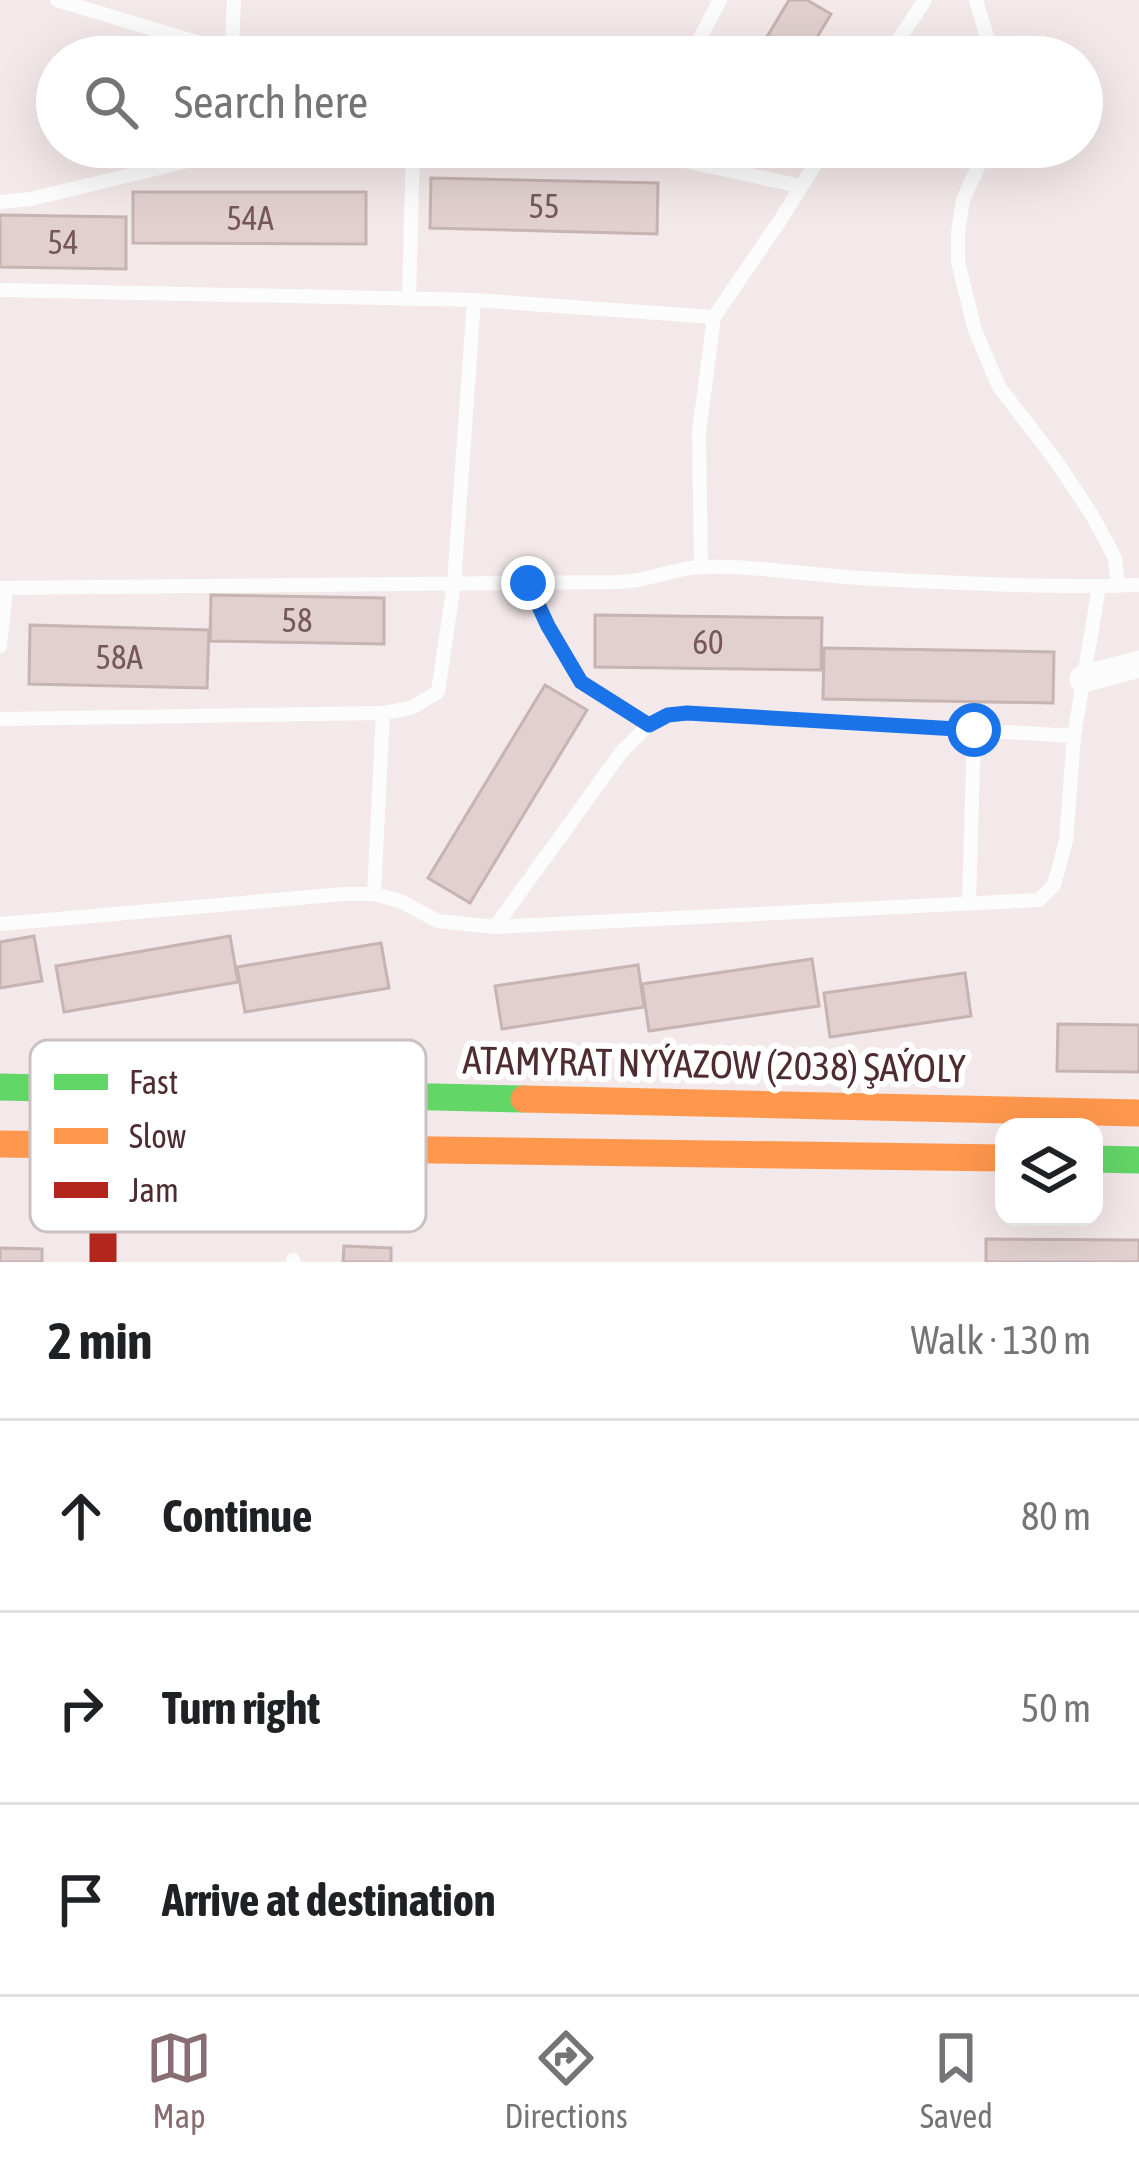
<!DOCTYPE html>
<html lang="en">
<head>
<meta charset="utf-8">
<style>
  body { margin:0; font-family:"Asap Condensed",sans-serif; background:#f2f2f2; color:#202124 }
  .controls { position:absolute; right:36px; bottom:36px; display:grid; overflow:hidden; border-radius:24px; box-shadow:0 12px 48px #0002 }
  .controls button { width:108px; height:108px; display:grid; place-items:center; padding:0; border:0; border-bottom:3px solid #e0e0e0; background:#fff; color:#202124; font:60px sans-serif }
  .stop { position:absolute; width:36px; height:36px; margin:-27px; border:9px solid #1a73e8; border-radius:50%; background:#fff }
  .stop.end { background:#1a73e8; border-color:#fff; box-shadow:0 3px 12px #0008 }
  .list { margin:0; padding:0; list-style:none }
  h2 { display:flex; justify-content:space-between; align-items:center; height:156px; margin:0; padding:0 48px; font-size:51px }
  h2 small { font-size:39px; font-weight:400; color:#757577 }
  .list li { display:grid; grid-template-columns:78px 1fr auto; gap:36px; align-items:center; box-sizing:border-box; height:192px; padding:0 48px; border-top:3px solid #e0e0e0 }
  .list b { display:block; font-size:45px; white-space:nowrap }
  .list em { font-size:39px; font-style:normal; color:#757577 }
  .icon { flex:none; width:66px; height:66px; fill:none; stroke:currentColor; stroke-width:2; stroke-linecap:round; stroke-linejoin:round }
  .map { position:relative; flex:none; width:1139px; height:1262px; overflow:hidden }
  .search { position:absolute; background:#fff; box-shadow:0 12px 48px #0002; left:36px; right:36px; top:36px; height:132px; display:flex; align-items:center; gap:30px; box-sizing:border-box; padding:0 42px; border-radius:66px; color:#757577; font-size:45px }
  .sheet { height:732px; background:#fff }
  nav { display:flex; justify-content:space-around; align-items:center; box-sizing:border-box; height:168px; border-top:3px solid #e0e0e0; background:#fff; font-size:33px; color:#757577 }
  nav a { display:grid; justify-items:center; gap:6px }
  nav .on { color:#886e72 }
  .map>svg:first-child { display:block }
  .building { fill:#e1d0cf; stroke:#c7b3b1; stroke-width:3 }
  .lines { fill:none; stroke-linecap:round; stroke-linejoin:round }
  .lane { stroke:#fdfcfc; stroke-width:14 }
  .street { stroke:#fdfcfc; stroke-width:27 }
  .fast { stroke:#63d668; stroke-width:27 }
  .slow { stroke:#ff974d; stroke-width:27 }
  .jam { stroke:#b3261e; stroke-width:27 }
  .route { stroke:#1a73e8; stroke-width:15 }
  .labels { text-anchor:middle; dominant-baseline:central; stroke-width:12; stroke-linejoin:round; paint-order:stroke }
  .number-label { font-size:33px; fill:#76585b }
  .street-label { font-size:39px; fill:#4f2c31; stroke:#fff }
  .key { fill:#fff; stroke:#cac0c1; stroke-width:3 }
  .key-label { font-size:33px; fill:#4f2c31 }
</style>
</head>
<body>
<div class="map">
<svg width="1139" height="1262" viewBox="0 0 1139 1262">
  <rect width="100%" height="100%" fill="#f3e8ea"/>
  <path class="building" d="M789,0H807L831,14L805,57H755Z
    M431,178L658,183L657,234L430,228Z
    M133,192H366V244L133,243Z
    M0,215L126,217V269L0,267Z
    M211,595L384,598V644L210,641Z
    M595,615L822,618L821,670L595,667Z
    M30,625L209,630L207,688L29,684Z
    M824,648L1054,652L1053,703L823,699Z
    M545,685L587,710L470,903L428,878Z
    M34,936L42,981L0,988V942Z
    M230,936L238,982L64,1012L56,966Z
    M381,943L389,988L245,1012L237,967Z
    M812,959L819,1006L649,1031L642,984Z
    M638,965L644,1007L502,1029L495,986Z
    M965,973L971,1016L830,1037L824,993Z
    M1058,1024L1139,1025V1072L1057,1071Z
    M986,1239L1139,1240V1262H986Z
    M344,1246L391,1248V1262H343Z
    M0,1248L42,1249V1262H0Z"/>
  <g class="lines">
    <path class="lane" d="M57,0L206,45L281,57
      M976,0L993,57
      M232,49L234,0
      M690,57L720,0
      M887,57L925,0
      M621,147L800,186
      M987,147L963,200L958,232V262L975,330L999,387L1054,458L1092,515L1115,558L1118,586
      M0,202L31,199L245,147
      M0,290L474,300L714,317
      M409,299L413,147
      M701,567L699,432L714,317L781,219L826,147
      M528,583L548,626L581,682L649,725
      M0,588L620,582C648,581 674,568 702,567C751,565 810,575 860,578C952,583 1047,588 1139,585
      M0,646L6,589
      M0,719L383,713L411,708L438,692L454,583L474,300
      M374,894L383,713
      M969,903L974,730
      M0,924L344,894H374L400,901L438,921L495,927L1039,900L1054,885L1066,841L1074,736L1099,587
      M495,927L623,750L649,725L668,715L687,713L1074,736
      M293,1262V1260"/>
    <path class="street" d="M1083,679L1139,664"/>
    <path class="fast" d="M0,1087L524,1099
      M1094,1159L1139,1160"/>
    <path class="slow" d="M524,1099L1139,1113
      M0,1144L1004,1158"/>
    <path class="jam" d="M103,1090V1262"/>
  </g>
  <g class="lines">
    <path class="route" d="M528,583L548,626L581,682L649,725L668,715L687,713L974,730"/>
  </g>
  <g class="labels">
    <g class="number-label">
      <text x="544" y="206">55</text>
      <text x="250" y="218">54A</text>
      <text x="63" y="242">54</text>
      <text x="297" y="620">58</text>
      <text x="708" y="642">60</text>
      <text x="119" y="657">58A</text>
    </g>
    <g class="street-label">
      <text transform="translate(714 1064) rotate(1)">ATAMYRAT NYÝAZOW (2038) ŞAÝOLY</text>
    </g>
  </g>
  <rect x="30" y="1040" width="396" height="192" rx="18" class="key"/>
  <rect x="54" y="1074" width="54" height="16" fill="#63d668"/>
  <rect x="54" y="1128" width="54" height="16" fill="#ff974d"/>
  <rect x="54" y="1182" width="54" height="16" fill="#b3261e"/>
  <g class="key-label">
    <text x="129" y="1094">Fast</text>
    <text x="129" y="1148">Slow</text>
    <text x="129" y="1202">Jam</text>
  </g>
</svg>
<div class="controls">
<button><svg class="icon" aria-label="layers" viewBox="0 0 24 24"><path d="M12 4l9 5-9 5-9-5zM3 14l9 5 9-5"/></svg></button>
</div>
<div class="stop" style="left:974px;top:730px"></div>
<div class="stop end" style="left:528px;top:583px"></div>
<div class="search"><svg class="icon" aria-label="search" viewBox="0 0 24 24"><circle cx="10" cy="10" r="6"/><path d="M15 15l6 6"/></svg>Search here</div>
</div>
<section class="sheet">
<h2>2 min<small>Walk · 130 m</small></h2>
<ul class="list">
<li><svg class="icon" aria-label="ahead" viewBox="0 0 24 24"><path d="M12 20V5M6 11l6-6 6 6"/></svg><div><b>Continue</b></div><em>80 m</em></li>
<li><svg class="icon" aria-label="right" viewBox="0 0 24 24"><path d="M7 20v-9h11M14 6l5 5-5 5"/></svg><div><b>Turn right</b></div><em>50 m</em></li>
<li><svg class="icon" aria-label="arrive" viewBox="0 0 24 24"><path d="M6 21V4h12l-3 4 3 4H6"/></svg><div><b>Arrive at destination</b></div></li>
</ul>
</section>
<nav>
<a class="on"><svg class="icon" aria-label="map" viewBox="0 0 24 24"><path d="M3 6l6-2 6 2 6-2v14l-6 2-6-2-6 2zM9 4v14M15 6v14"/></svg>Map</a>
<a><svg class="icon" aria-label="directions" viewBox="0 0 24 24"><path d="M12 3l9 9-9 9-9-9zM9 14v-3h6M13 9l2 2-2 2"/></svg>Directions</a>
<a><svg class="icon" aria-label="saved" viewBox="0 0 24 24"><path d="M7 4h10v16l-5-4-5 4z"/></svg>Saved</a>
</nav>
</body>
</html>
